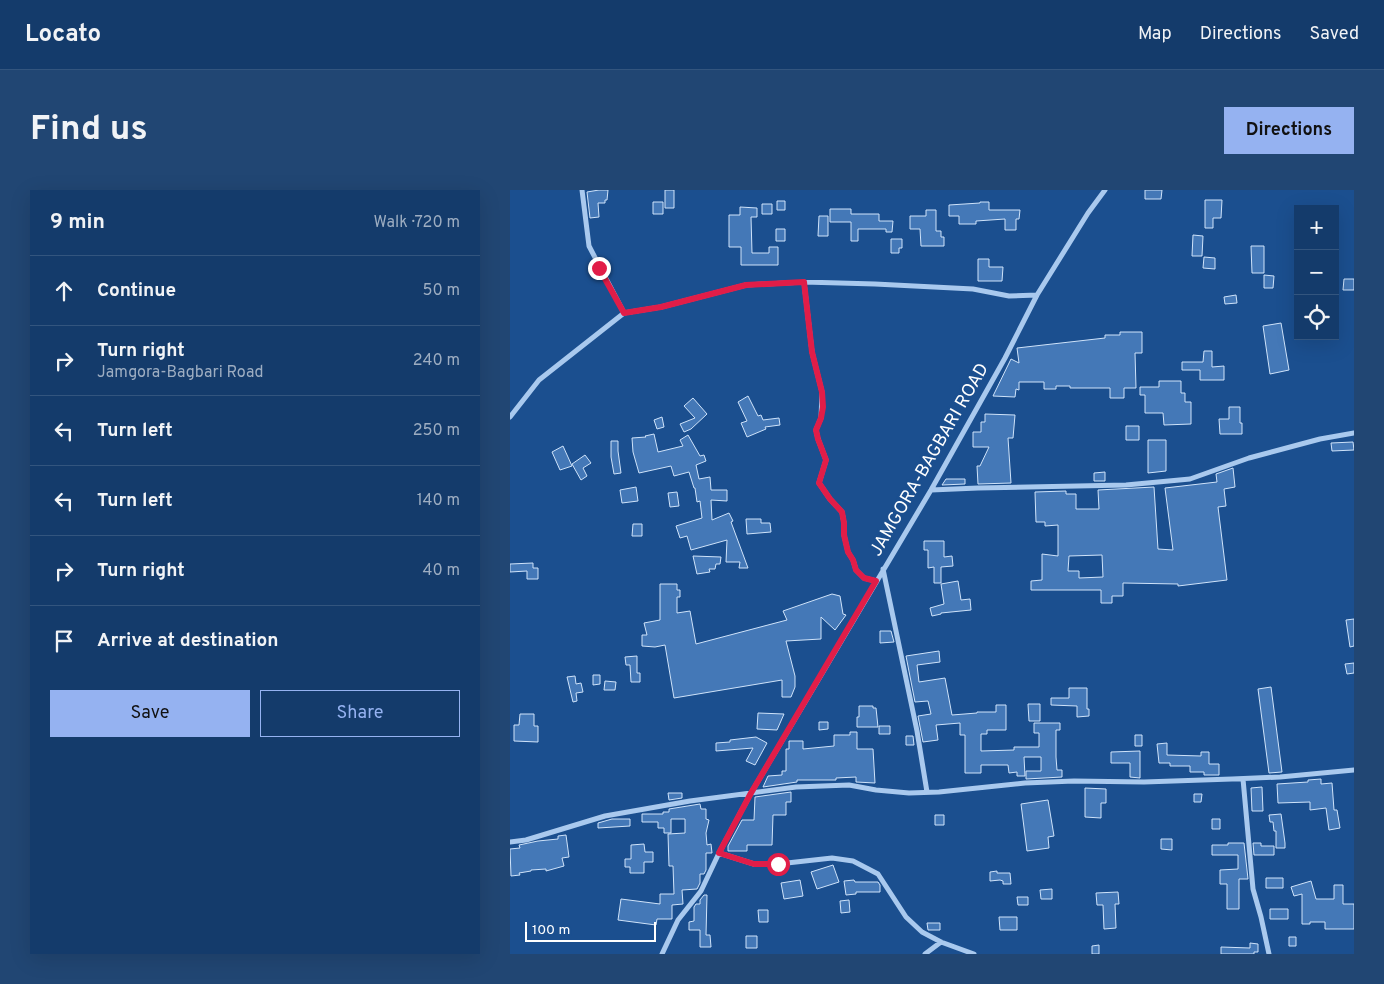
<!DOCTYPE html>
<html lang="en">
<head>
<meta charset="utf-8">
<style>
  body { margin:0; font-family:Overpass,sans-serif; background:#214673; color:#f1f3f6 }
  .controls { position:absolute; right:15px; top:15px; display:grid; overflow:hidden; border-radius:0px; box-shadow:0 5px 20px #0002 }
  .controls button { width:45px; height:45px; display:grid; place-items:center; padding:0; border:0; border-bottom:1px solid #33557e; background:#143b6b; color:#f1f3f6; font:25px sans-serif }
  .scale { position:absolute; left:15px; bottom:12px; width:131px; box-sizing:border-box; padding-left:5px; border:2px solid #fff; border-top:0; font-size:14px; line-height:18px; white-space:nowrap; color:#fff; -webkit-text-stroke:4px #1b4f8f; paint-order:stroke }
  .stop { position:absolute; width:15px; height:15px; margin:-11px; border:4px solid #e11d48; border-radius:50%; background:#fff }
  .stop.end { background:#e11d48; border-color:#fff; box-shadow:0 1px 5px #0008 }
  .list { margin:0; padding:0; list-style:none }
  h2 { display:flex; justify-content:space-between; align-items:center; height:65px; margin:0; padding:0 20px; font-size:21px }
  h2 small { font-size:16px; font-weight:400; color:#9dadc1 }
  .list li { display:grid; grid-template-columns:32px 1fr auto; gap:15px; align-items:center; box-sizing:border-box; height:70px; padding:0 20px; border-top:1px solid #33557e }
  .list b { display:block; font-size:19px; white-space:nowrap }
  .list p { margin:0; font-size:16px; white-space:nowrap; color:#9dadc1 }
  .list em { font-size:16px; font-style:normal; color:#9dadc1 }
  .actions { display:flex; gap:10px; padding:15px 20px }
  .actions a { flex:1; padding:11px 0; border:1px solid #95b2f1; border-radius:0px; text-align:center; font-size:18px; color:#95b2f1 }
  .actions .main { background:#95b2f1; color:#111 }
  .icon { flex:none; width:28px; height:28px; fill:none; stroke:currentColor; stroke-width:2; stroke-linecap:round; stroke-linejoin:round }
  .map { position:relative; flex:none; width:844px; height:764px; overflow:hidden; border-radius:0px }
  header { display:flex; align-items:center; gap:30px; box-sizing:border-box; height:70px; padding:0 25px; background:#143b6b; border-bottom:1px solid #33557e }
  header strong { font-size:24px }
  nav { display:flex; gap:28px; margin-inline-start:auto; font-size:18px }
  .intro { display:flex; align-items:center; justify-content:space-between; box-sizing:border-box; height:120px; padding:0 30px }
  h1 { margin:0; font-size:35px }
  .button { padding:12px 22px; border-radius:0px; background:#95b2f1; color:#111; font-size:18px; font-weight:700 }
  main { display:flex; gap:30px; padding:0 30px }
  aside { flex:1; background:#143b6b; border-radius:0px; box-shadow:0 5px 20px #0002 }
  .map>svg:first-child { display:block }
  .building { fill:#4478b7; stroke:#cfe3fa; fill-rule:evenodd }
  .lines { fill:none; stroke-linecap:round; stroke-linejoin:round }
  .minor { stroke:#a9c9ee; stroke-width:5 }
  .route { stroke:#e11d48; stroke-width:6 }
  .labels { text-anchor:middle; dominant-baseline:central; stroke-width:5; stroke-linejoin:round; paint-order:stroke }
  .street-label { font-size:18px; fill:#fff; stroke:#1b4f8f }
</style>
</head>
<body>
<header>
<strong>Locato</strong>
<nav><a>Map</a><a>Directions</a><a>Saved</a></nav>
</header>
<div class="intro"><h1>Find us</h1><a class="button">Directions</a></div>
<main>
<aside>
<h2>9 min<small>Walk · 720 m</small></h2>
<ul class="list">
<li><svg class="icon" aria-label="ahead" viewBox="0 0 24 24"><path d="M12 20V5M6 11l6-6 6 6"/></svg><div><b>Continue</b></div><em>50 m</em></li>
<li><svg class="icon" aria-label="right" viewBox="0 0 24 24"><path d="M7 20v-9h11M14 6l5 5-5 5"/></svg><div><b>Turn right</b><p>Jamgora-Bagbari Road</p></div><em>240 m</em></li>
<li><svg class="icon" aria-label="left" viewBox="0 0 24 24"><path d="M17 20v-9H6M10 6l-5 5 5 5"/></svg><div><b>Turn left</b></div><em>250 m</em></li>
<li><svg class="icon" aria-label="left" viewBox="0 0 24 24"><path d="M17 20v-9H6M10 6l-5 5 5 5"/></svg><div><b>Turn left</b></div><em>140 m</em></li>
<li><svg class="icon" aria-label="right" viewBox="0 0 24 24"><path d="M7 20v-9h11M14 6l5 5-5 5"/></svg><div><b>Turn right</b></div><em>40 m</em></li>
<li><svg class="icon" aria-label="arrive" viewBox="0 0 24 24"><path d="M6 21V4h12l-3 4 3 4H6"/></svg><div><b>Arrive at destination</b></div></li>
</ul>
<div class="actions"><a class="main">Save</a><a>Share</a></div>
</aside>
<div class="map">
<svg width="844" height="764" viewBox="0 0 844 764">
  <rect width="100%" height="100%" fill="#1b4f8f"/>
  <path class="building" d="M89,0H98L97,10H95V13H88L89,27L80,28L77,2Z
    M155,0H164V18H155Z
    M635,0H652L651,9H635Z
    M695,10H712L711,28H703V38H695Z
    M267,11H275V20H267Z
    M143,12H153V24H143Z
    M470,12H479V20H510L509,29H506V40H495V29L466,31V34H449V26H439V15L470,13Z
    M252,14H262V24H252Z
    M230,17L247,18V27H241L242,63H259V57H268V75H231V57H219V25H230Z
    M320,19H341V24H369V31H383L382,42H376V39H348V51H341V32H320Z
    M416,20H426V41H431V47H434V56H411L410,39H400V26H416Z
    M309,26H318V46H308Z
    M266,39H275V51H266Z
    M683,45L693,46L692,66H682Z
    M381,49H392V58H389V63H381Z
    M741,56H754V83H742Z
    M694,67L705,68V79L693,78Z
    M468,69H479V77H493L492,91H468Z
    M754,85L764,86L763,98H754Z
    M834,89H844V100H833Z
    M726,105L727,113L715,114L714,107Z
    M771,133L779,180L760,184L753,136Z
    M610,142H632V163H625L626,198H614V208H600V198H560V196H546V199H534V192H509V200L506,199L505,207L483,206L501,169L509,173L507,158L595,148V145H610Z
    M694,161H702V177L714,176V190H690V180H672V172H693Z
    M649,191H671V203H675V212H681V234L654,235L653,223H635V205H630V197H649Z
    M238,206L248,226L251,225L253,230L269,228L270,235L255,237L256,239L237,247L231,233L237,231L228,212Z
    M183,208L197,224L181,239L174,242L170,234L185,228L174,216Z
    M719,217H730V233H732V244H710L709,229H719Z
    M475,224L505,225L503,248H498L501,293L468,294L467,276H470L479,257H463V242H471V232H475Z
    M152,227L154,237L147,239L144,230Z
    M616,236H629V250H616Z
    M144,244L148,262L173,256L170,250L178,245L190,266L194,265L196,271L186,275L189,289L200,287L201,300H217V311L201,310L202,330L219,323L223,331L221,332L238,378H229L230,372H216L217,350L181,360L177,346L170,348L166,336L192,328L190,311L187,312L185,298H184L179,282L164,286L161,276L129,283L123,262L122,248L136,247L135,246Z
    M638,250H656V281L638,283Z
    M101,251H108V261L111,283L104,284L101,267Z
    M843,252L844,260L822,261L821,253Z
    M53,256L62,276L50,280L42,262Z
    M75,265L81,273L73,278L77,286L71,290L62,274Z
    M723,278L725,297L714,299L716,316L708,317L717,390L668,396V394L613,393V406H602V413H591V400H521V391L532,390V364L548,366V335L535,336V332H526L525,302L556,301V304H566V319H589L588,300L644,297L648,359L663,360L655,298L707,292L706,284ZM592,365L593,387L569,388V381H558L559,366Z
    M595,282V291H584V283Z
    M436,289H455V294L432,295Z
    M126,297L128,311L112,313L110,300Z
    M167,302L169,316L160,317L158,303Z
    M236,329H251V333H260L261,342L237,344Z
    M123,334H132V346H122Z
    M414,351H434V367L442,366L443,376L431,377V393H424V377L418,378V360H414Z
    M183,366L211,367L210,374H206L205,379H199L200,382L187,384Z
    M23,373V378H28V389H17V381L0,382V374Z
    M448,391L451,410L460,409L461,420L431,423V424L422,426L420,418L434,414L431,394Z
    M150,394H167V400H170V407H167V423L180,421L186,454L277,430L273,421L322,404L330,406L333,424L336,425L325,440L311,427V449L276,451L285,486V497L281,507H272V490L164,508L155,455L145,457L132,456V445H137L134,433L150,430Z
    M844,429V456L840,457L836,430Z
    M370,441H381L384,452L370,453Z
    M429,461L430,472L407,475L409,492L435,488L442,525L467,523V522H486V515H496V540H477V544H471V561L504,560V557H529V543H524V533H550V540H546V567L547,580H552V587L516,589V581H531V567H514L515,586H507V582L499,583L498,575H471V583H455V545H450V533L426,535L428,550L413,552L408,526L421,524L418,511L405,512L396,466Z
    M127,466V483H130V492H121L120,475H116L115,467Z
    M844,473V483L837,484L835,474Z
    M83,485H90V494L83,495Z
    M65,486L66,494L71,493L73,502L66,503L67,511L63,512L57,487Z
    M95,491L106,492L105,500H94Z
    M761,497L772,582L759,583L748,499Z
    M559,498H577V519H579V526L567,527V516L541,515V508H559Z
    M518,514H530V531H519Z
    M349,516H363V518H366L368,537H347V527H349Z
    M248,523L274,524L267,540L247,539Z
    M10,524H24V536H28V552L4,551V535H9Z
    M309,532H318V539L309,540Z
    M369,536H380V544H369Z
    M340,542H347V559H363L365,593L346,592V587L326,588V590H287V592L253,597L258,586L272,585V581H276V559H279V551H293V559L324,556V545H340Z
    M625,545H632V556H625Z
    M396,546H403L404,555H396Z
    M246,547L257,553L245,575L236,571L243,558L206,561V553L220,552V550Z
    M657,553V565L691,566V562H699V574H709V585H694V582H680V576H660V573H649L647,554Z
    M630,561V588L620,587V573H601V562Z
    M811,589V594L822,593L824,620H827L830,638L819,640L816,618L800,620V612L768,613L767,594L798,592V590Z
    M752,597L753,621H742L741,598Z
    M575,598L596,599V613H591V628L575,627Z
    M281,602V612H276V625H263L262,655H237V661H218V656L232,630H244L245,607Z
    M158,603H172V608L159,610Z
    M684,604H692L691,612H684Z
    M538,610L544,646L538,647L539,658L517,661L511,614Z
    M190,614L191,619H196V629L199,630L196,643L197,655L201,654L202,663H196V680L194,684H190V693L187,699L172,700L173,714L162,715V729H147L146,735L108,730L111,709L150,714V704H164L163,676H159L158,644L175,643V629H161V643H154V638H148V632H132V624H153V622H159V619Z
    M771,624L775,653V658H766V641H764L763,632H760L759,625Z
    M425,625H434V635H425Z
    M102,629H120V636L88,638V633Z
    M702,629H710V639H702Z
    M56,645L59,667L52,668L54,676L36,681V679L21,680V681L9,683L10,685L1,686L0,659L10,658L9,655L28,651L48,649V646Z
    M651,649H662V660L651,659Z
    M718,653H734L738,689H729V719H717V694H710V680L728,679V665H702V655H718Z
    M743,653H751V656H764V665H744Z
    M134,654L135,662H143V672H134V683H120V677H115V669H121V655Z
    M323,675L329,692L307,699L301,682Z
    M487,681V683H500L501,694H493V691L490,690L480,691V682Z
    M756,688H773V698H756Z
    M290,690L293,706L274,709L271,693Z
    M344,690L345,692H368L370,695V702H346V704L336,705L334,691Z
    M801,691L806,709H824V695H833V714H844V739H815V732H800V734H792V704L784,706L781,697Z
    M542,699V709H531L530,700Z
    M608,702L609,714H605L606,738L594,739L593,715H587L586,703Z
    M194,705H197L196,745H200L201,757H190V740H179V732L184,731V717L186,714H190V710Z
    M507,707H518V715H508Z
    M339,710L340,722L331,723L330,711Z
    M760,719H778V729H760Z
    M248,720H258V732H249Z
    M489,727H507V740H490Z
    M417,733H430V740H418Z
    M236,746H247V758H236Z
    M779,747H786V756H779Z
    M740,753L748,754V762H744V764H711V757L740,758Z
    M589,755V764H582V756Z"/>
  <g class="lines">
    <path class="minor" d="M72,0L79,56L114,123
      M294,92L302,162L312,202L311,228L306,240L308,249L316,270L309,293L320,309L332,322L334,333V345L338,362L343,370L346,380L354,388L366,391
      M0,227L29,190L114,123L151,117L236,95L294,92L365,94L463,99L499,106L527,105
      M421,300L468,298L616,295L680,289L739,268L810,249L844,243
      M373,379L407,541L417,602
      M733,589L743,699L751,727L759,764
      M0,652L16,650L95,626L180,611L286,597L339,595L366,600L399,603L429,602L515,593L564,591L634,592L722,589L770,587L844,580
      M209,663L244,674H268L322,668L343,671L368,684L396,727L412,742L431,752L464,764
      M152,764L168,730L191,701L209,663L241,603L421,300L495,168L527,105L578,23L595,0
      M415,764L431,752"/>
  </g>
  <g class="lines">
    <path class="route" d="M89,78L114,123L151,117L236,95L294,92L302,162L312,202L313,217L311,228L306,240L308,249L316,270L309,293L320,309L332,322L334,333V345L338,362L343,370L346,380L354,388L366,391L241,603L209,663L244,674H268"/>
  </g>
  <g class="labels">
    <g class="street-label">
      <text transform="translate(420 270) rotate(-60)">JAMGORA-BAGBARI ROAD</text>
    </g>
  </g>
</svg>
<div class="controls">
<button>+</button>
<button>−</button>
<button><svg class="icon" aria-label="locate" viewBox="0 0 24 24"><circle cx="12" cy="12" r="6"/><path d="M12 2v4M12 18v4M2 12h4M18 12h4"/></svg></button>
</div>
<div class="scale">100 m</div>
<div class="stop" style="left:268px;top:674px"></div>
<div class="stop end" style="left:89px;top:78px"></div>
</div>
</main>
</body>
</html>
